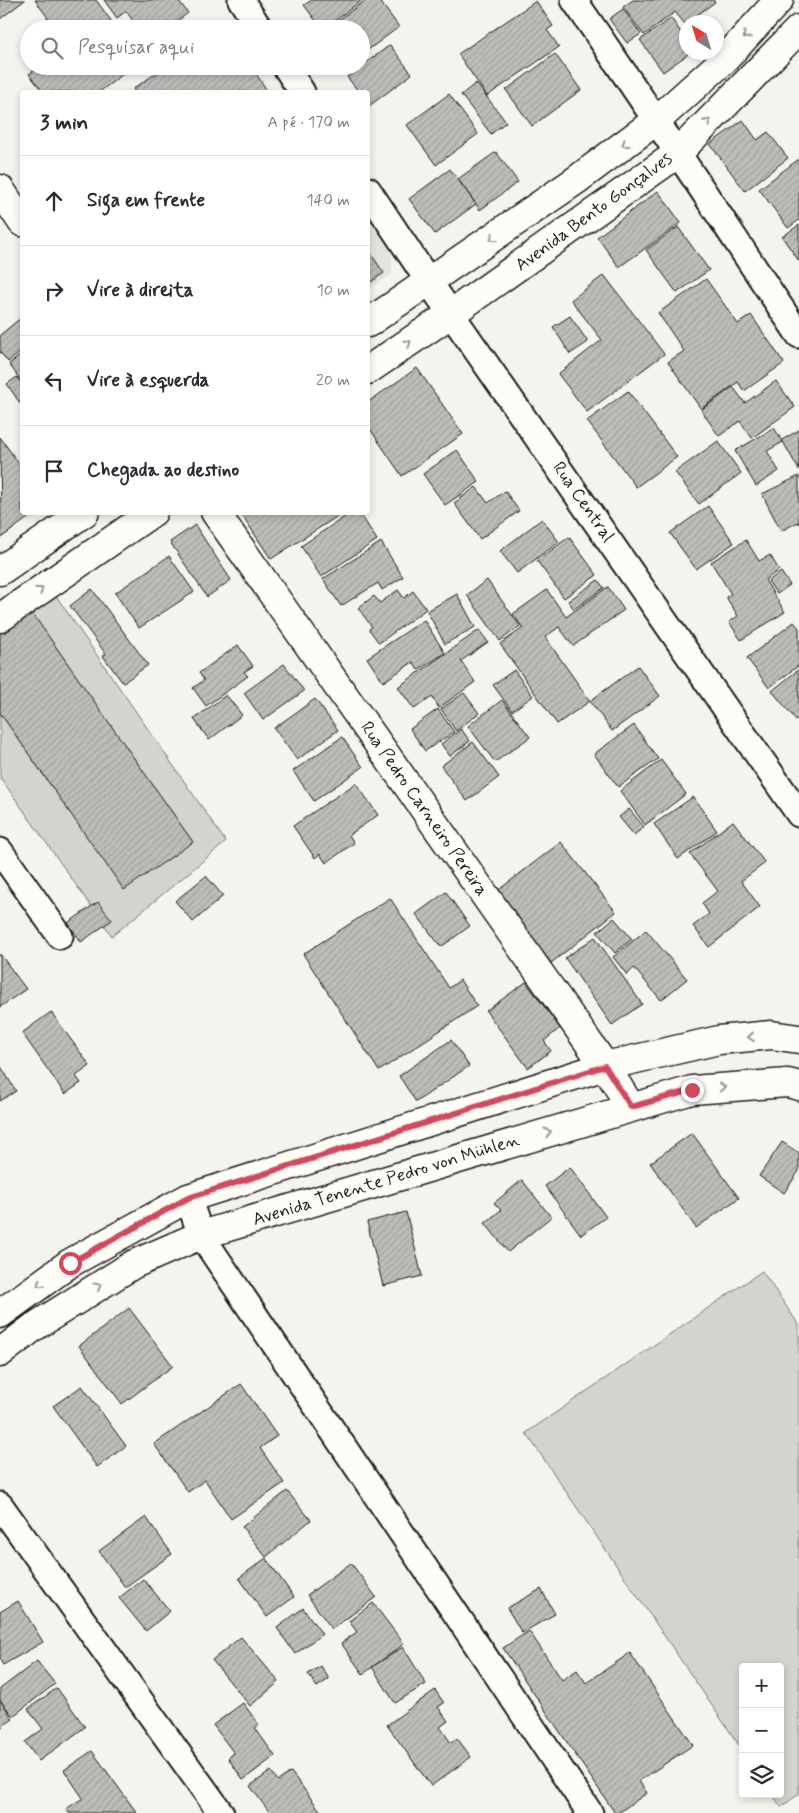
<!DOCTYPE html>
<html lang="pt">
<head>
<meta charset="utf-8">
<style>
  body { margin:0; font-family:Mynerve,sans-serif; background:#f2f2f3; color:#2b2b33 }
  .controls { position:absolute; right:15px; bottom:15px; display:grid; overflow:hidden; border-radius:5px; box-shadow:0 2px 8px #0003 }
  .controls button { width:45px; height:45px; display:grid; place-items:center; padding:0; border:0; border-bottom:1px solid #e1e1e2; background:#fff; color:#2b2b33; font:25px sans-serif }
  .compass { position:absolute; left:679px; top:15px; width:45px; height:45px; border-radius:50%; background:#fff; box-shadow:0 2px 8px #0003; rotate:322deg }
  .stop { position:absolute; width:15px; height:15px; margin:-11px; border:4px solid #d1495b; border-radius:50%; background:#fff }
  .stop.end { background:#d1495b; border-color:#fff; box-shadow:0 1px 5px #0008 }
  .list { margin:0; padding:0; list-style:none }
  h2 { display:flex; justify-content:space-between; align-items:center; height:65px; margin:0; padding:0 20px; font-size:21px }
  h2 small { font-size:16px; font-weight:400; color:#7c7c81 }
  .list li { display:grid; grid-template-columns:32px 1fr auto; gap:15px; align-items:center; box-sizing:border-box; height:90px; padding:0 20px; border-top:1px solid #e1e1e2 }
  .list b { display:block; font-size:19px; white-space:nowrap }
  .list em { font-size:16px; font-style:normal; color:#7c7c81 }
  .icon { flex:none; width:28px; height:28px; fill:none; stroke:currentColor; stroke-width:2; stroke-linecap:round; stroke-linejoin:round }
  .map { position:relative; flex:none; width:799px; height:1813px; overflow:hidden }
  .search { position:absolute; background:#fff; box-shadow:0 2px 8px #0003; left:20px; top:20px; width:350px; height:55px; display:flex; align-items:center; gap:12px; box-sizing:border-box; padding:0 18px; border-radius:28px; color:#7c7c81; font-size:19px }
  .panel { position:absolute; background:#fff; box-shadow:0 2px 8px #0003; left:20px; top:90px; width:350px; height:425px; border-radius:5px }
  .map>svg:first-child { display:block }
  .built { fill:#e4e3de }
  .green { fill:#d4d3cf; stroke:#787876 }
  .building { fill:url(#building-hatch); stroke:#1c1c1c }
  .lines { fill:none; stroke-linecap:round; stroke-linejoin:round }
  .street-casing { stroke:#1c1c1c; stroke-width:29 }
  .secondary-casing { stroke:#1c1c1c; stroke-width:31 }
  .street { stroke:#fdfcf7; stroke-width:25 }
  .secondary { stroke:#fdfcf7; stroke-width:28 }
  .oneway { stroke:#989794 }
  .route { stroke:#d1495b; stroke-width:6 }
  .labels { text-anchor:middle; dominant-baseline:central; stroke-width:4.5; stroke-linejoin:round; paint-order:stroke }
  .street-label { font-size:18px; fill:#1c1c1c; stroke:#fdfcf7 }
</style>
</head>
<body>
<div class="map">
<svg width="799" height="1813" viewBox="0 0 799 1813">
  <defs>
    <pattern id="building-hatch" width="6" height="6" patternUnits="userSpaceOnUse" patternTransform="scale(1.25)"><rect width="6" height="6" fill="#bebdba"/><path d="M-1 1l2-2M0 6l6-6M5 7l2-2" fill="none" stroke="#a3a29f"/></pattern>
  </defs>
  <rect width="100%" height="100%" fill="#f4f3ee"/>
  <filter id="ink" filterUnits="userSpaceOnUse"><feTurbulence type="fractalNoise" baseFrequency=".02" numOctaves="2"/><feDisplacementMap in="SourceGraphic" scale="10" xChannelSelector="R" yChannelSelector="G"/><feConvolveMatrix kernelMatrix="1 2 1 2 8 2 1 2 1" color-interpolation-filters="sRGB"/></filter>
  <g filter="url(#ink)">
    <path class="built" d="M368,207L391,240L392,274L368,290Z"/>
    <path class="green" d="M56,596L226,842L112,936L0,777V639Z
      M762,1271L799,1325V1794L781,1807L772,1794H780V1667H743V1751L526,1433Z"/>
    <path class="building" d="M0,0H25L0,19Z
      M35,0H96L117,29H33L48,18Z
      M104,0H178L188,13L166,29H139L126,11L117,18Z
      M312,0H362L324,29H322L304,5Z
      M366,0H379L399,27L361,55V29H326Z
      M633,0H713L715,2L685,24L675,12L644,35L623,7Z
      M536,1L553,26L547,30L559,47L487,96L458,54Z
      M623,9L641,34L627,43L609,19Z
      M671,18L686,40V52H691L663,72L640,40Z
      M390,45L412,74L369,106L368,104V92H359L347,77Z
      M555,54L581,90L532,126L506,90Z
      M40,66H134L99,92H43L29,74Z
      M167,66H251L268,92H135L133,89Z
      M476,83L506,122L491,134L461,95Z
      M449,94L478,134L436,165L407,125Z
      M743,120L757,140L768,132L788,158L745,191L710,144Z
      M496,152L518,182L480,210L458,179Z
      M799,159V220L788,228L759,189Z
      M450,169L476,204L435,234L409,199Z
      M658,191L681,223L619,267L597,237Z
      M799,225V261L782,237Z
      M678,227L709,270L677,293L646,250Z
      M368,250L384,273L368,284Z
      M604,275L664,354L587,412L558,374L602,340L571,300Z
      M706,279L738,324L751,315L784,363L744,391L738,382L701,409L668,362L684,351L658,313Z
      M570,316L588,342L570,354L553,327Z
      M22,317V351L8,362L0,352V335Z
      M22,354V382L9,364Z
      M417,368L463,434L402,476L368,426V402Z
      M17,377L22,385V406L7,384Z
      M776,381L795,407L752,438L740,421L719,436L701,410L733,387L745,403Z
      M628,391L677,457L636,487L587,421Z
      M774,428L783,442L767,451L779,471L756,486L735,451Z
      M799,430V470L782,440Z
      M0,437L22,468V512H36L1,538Z
      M718,441L741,473L699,504L675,472Z
      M457,450L479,482L445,505L423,474Z
      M799,476V524L798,522L781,531L762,494Z
      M476,487L488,503L505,491L519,511L480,539L454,503Z
      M708,506L734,543L696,569L670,533Z
      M240,512H344L271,559Z
      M352,512H359L377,540L321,577L301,546Z
      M542,519L559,542L517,573L500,551Z
      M195,525L231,580L207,597L170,542Z
      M569,537L597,575L564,598L537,561Z
      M746,540L759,561L770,555L779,570L765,580L785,612L741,640L729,622L738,616L726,597L731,594L711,562Z
      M381,542L403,577L382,590L378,583L341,606L323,579Z
      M169,556L194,592L139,628L115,593Z
      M781,572L790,585L777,594L768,581Z
      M487,580L520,626L500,641L467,595Z
      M598,580L604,588L574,609L568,601Z
      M608,587L624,610L573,646L559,627L545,637L590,701L557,724L500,644L523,628L513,614L547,590L566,617Z
      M92,589L148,665L123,683L103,656L106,654L70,606Z
      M398,590L404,598L413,591L426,609L379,643L369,629L372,627L358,608L374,596L380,603Z
      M457,594L475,627L445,644L427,611Z
      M30,610L193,842L124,890L0,713V631Z
      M424,620L445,653L418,670L413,662L383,682L367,658Z
      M794,622L799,628V665L769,688L747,658Z
      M479,630L488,642L461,661L475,682L439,708L432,697L414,709L398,687Z
      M238,645L253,666L244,672L248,676L206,706L193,688L204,680L199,673Z
      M284,664L304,691L263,720L244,693Z
      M638,666L660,696L612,731L590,701Z
      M799,669V720L797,721L772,691Z
      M514,670L533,696L512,711L493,685Z
      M464,693L479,713L456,731L441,709Z
      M226,695L242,715L209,740L194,719Z
      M315,699L338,730L297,760L274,728Z
      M502,700L530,737L495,762L468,726Z
      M438,709L454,732L425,751L410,729Z
      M634,725L658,759L618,787L594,754Z
      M461,729L470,741L450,756L441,744Z
      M342,737L363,767L314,801L293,771Z
      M473,742L499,777L467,801L441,766Z
      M661,760L686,794L645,825L620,791Z
      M356,783L378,815L349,835L354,843L326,863L320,854L315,858L293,826Z
      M693,797L717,831L678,859L654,824Z
      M629,809L644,827L634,835L619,817Z
      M733,821L765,863L741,881L760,907L709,947L693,926L709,914L702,903L718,891L690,854Z
      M561,842L616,912L551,963L496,892Z
      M206,876L223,896L193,922L175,901Z
      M446,892L470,926L441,947L416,914Z
      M390,898L449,988L460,980L477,1006L379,1071L303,954Z
      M98,902L112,920L81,942L68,923Z
      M614,918L632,939L615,953L597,932Z
      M646,930L687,979L661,1000L634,968L627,975L613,957Z
      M595,937L642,1004L612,1025L565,958Z
      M0,954L26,989L0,1007Z
      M526,982L560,1028L544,1041L551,1051L528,1068L486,1011Z
      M51,1012L90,1066L76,1076L81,1083L65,1094L22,1033Z
      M451,1040L469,1066L416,1102L399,1076Z
      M0,1065L16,1091L0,1101Z
      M692,1133L739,1198L696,1228L650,1163Z
      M782,1142L799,1153V1171L784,1193L759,1176Z
      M570,1167L606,1217L581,1235L545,1186Z
      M522,1180L551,1217L508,1252L485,1223L501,1210L494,1203Z
      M406,1212L422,1276L383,1286L367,1222Z
      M129,1308L173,1366L122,1404L79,1346Z
      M241,1384L277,1436L260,1448L284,1483L231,1519L205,1480L188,1492L154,1444Z
      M82,1386L126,1446L97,1467L53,1406Z
      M287,1491L311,1520L266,1557L242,1527Z
      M146,1517L172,1554L125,1587L99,1551Z
      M266,1558L294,1597L267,1617L239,1578Z
      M351,1563L376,1597L332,1629L307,1595Z
      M143,1579L170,1611L146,1631L119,1598Z
      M541,1589L555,1614L522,1633L507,1608Z
      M18,1601L43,1642L3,1665L0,1660V1612Z
      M373,1603L404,1644L363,1674L341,1643L357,1632L349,1621Z
      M303,1608L322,1634L295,1654L277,1628Z
      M529,1631L562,1680L577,1670L586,1683L630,1653L693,1745L639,1781L647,1793L618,1813H615L503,1648Z
      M241,1637L279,1682L250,1706L212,1660Z
      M403,1647L426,1684L395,1703L372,1667Z
      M37,1661L55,1684L13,1716L0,1700V1689Z
      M321,1666L329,1679L317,1687L308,1674Z
      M57,1688L85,1727L39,1761L25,1742L43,1729L28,1709Z
      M435,1690L444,1703L438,1707L448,1721L440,1727L451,1743L457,1738L471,1757L431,1786L387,1725Z
      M0,1700L13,1719L0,1728Z
      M243,1703L259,1725L255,1728L275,1756L243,1780L228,1758L234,1753L213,1725Z
      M92,1751L137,1813H69L66,1809L83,1798L64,1770Z
      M271,1771L278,1781L291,1772L322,1813H270L250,1786Z"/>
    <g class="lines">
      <defs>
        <path id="street" d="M241,0L260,29
          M574,0C651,111 724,223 799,335
          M285,66L302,92
          M368,190L429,282L799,814
          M0,851L60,936
          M188,1198L201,1235L590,1813
          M0,1505L221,1813"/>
        <path id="secondary" d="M0,189L22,222
          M368,323L575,181L657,120L725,59L779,0
          M368,370L452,313L677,154L799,29
          M215,512L605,1066L631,1107
          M0,571L85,512
          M0,618L153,512
          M0,1314L70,1263L188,1198L605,1066L719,1040L771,1035L799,1039
          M0,1353L34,1327L134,1264L201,1235L692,1090L788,1083L799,1086"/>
      </defs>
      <use href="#street" class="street-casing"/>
      <use href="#secondary" class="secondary-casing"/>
      <use href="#street" class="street"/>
      <use href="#secondary" class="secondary"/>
    </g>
    <defs><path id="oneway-chevron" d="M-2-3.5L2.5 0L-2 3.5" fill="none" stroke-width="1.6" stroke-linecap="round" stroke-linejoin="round" transform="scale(1.25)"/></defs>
    <g class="oneway">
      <use href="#oneway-chevron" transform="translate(746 36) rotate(133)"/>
      <use href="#oneway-chevron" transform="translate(708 122) rotate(-46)"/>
      <use href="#oneway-chevron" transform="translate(625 144) rotate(144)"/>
      <use href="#oneway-chevron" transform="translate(493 238) rotate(145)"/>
      <use href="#oneway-chevron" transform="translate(408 343) rotate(-34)"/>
      <use href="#oneway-chevron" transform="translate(40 590) rotate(-34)"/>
      <use href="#oneway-chevron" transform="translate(751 1037) rotate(175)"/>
      <use href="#oneway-chevron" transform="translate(722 1087) rotate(-5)"/>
      <use href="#oneway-chevron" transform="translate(548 1132) rotate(-17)"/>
      <use href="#oneway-chevron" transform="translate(40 1284) rotate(143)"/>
      <use href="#oneway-chevron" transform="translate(98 1286) rotate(-31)"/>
    </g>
  </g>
  <g class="lines" filter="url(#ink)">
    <path class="route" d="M70,1263L188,1198L605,1066L631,1107L692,1090"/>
  </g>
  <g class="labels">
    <g class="street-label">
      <text transform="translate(594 212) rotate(-36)">Avenida Bento Gonçalves</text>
      <text transform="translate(583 502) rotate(55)">Rua Central</text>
      <text transform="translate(424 809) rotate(55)">Rua Pedro Carneiro Pereira</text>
      <text transform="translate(386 1180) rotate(-17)">Avenida Tenente Pedro von Mühlen</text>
    </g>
  </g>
</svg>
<div class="controls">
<button>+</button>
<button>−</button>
<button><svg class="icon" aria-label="layers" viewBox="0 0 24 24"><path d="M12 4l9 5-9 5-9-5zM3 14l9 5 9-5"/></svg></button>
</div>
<svg class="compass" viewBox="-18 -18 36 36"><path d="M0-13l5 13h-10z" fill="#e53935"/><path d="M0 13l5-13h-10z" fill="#7c7c81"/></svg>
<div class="stop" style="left:70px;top:1263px"></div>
<div class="stop end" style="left:692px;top:1090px"></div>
<div class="search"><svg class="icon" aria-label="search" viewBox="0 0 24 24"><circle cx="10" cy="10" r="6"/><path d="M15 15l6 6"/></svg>Pesquisar aqui</div>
<section class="panel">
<h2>3 min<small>A pé · 170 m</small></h2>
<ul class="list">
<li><svg class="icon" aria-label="ahead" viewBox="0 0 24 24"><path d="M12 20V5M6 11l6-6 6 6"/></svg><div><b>Siga em frente</b></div><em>140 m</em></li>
<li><svg class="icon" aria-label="right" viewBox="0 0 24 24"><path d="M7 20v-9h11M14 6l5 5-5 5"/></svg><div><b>Vire à direita</b></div><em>10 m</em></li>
<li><svg class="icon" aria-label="left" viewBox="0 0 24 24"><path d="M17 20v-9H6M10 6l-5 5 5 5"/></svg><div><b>Vire à esquerda</b></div><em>20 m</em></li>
<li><svg class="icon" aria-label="arrive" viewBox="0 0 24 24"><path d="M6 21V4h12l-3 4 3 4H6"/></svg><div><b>Chegada ao destino</b></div></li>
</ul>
</section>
</div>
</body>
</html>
